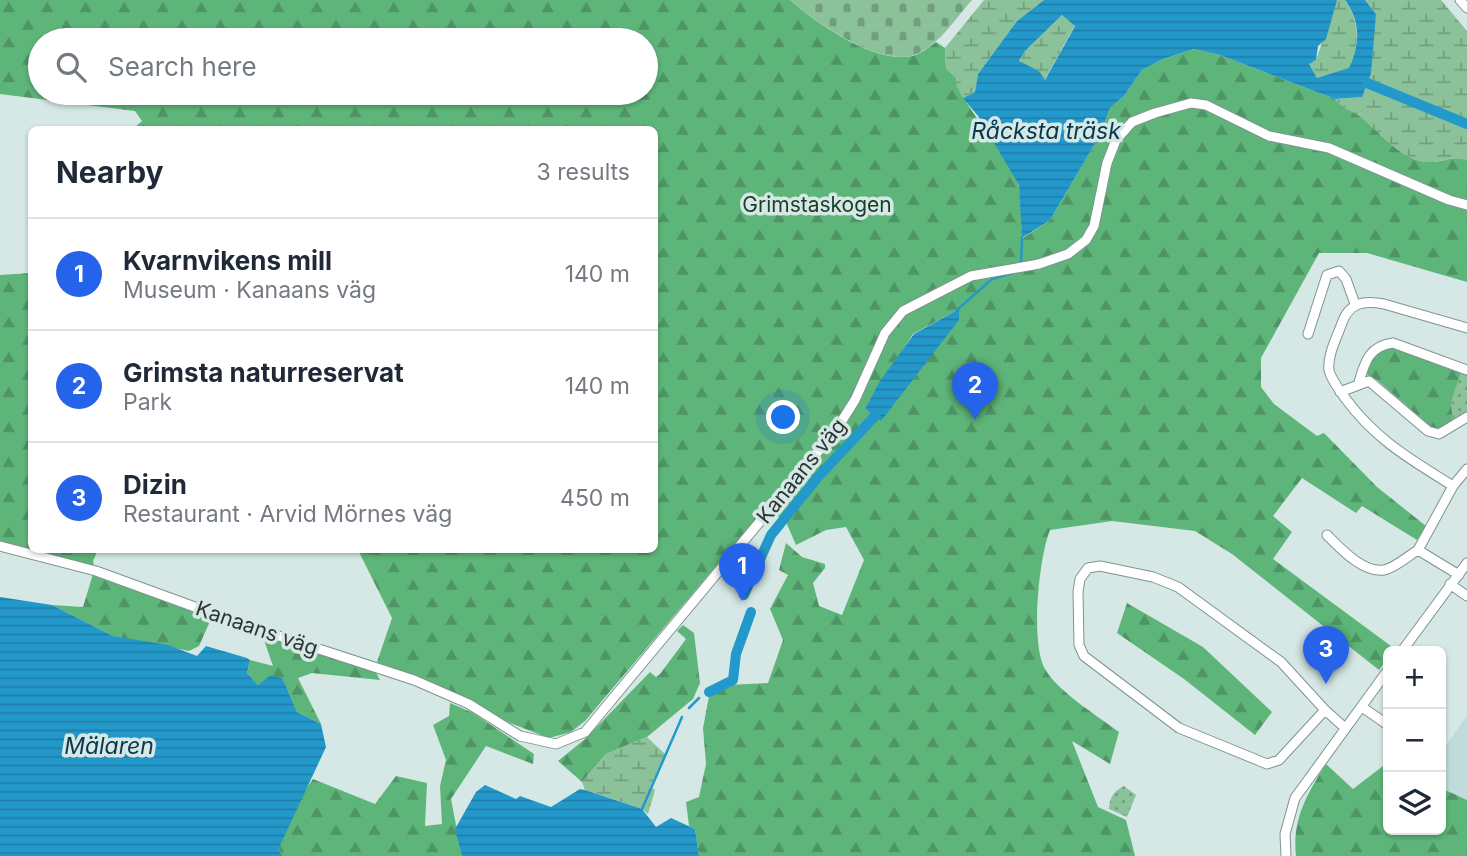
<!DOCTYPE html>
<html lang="en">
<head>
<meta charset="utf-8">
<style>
  body { margin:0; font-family:Inter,sans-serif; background:#f2f2f3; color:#1f2937 }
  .controls { position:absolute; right:21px; bottom:21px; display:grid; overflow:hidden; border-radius:10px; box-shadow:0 2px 5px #0004 }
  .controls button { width:63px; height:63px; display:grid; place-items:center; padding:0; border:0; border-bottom:2px solid #e0e1e3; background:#fff; color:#1f2937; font:35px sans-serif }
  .you { position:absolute; left:784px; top:418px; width:24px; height:24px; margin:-18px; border:5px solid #fff; border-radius:50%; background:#1a73e8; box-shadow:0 0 0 10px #1a73e833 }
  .badge { display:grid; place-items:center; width:46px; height:46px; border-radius:50%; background:#2563eb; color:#fff; font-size:23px; font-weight:700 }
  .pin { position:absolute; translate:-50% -58px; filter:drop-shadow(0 2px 4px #0008) }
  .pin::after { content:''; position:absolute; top:37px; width:24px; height:21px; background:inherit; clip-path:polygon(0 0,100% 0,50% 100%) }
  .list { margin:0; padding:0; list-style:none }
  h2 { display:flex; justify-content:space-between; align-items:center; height:91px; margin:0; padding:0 28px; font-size:30px }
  h2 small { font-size:23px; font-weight:400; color:#747a83 }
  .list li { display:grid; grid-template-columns:46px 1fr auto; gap:21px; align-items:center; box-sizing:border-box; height:112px; padding:0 28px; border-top:2px solid #e0e1e3 }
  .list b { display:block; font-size:26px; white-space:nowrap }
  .list p { margin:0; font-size:23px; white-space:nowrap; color:#747a83 }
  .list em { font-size:23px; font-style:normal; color:#747a83 }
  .icon { flex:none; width:38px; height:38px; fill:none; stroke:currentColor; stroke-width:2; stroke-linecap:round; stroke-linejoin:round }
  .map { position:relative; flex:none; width:1467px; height:856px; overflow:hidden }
  .search { position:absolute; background:#fff; box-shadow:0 2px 5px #0004; left:28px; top:28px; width:630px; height:77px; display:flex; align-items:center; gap:18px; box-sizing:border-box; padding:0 24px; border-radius:38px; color:#747a83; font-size:26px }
  .panel { position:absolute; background:#fff; box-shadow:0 2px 5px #0004; left:28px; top:126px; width:630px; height:427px; border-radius:10px }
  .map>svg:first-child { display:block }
  .built { fill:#c0dbda }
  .grass { fill:url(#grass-dots) }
  .forest { fill:url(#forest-firs); fill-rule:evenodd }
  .wetland { fill:url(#wetland-marsh) }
  .cemetery { fill:url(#cemetery-stones) }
  .water { fill:url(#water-rules); fill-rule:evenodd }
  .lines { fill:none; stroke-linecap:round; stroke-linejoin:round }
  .stream { stroke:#2399cb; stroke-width:2.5 }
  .canal { stroke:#2399cb; stroke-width:10 }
  .street-casing { stroke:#809291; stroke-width:11 }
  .street { stroke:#fff; stroke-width:9 }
  .labels { text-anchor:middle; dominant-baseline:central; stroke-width:7; stroke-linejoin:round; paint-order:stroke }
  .park-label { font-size:21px; fill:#193e25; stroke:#d5e8e6 }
  .street-label { font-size:21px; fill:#2e3535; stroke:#d5e8e6 }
  .water-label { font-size:23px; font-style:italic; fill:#07384d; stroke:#d5e8e6 }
</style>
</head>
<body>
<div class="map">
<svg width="1467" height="856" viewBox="0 0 1467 856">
  <defs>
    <pattern id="grass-dots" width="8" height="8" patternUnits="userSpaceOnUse" patternTransform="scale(1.75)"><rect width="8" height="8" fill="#8bc299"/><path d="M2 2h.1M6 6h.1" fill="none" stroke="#729e7e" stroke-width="1.8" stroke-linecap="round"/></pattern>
    <pattern id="forest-firs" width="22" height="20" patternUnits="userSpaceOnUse" patternTransform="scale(1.75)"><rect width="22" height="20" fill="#5eb579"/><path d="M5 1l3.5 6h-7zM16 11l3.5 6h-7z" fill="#4e9464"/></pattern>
    <pattern id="wetland-marsh" width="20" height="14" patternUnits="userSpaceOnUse" patternTransform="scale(1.75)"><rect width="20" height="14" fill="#8bc299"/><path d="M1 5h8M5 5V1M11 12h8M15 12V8" fill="none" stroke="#729e7e"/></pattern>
    <pattern id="cemetery-stones" width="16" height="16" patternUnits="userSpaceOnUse" patternTransform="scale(1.75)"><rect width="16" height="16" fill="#8bc299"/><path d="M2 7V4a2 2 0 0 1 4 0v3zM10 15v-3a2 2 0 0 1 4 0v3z" fill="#729e7e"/></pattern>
    <pattern id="water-rules" width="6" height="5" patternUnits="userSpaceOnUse" patternTransform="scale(1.75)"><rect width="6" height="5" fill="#2399cb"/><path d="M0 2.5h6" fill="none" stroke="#1f7ea6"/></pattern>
  </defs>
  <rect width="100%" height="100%" fill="#d5e8e6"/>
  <path class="built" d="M1467,716V800L1441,788V752Z"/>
  <path class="grass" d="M1461,373L1467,375V413L1453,421L1451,403Z
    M1124,786L1136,795L1127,817L1109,809C1109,798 1114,791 1124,786Z"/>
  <path class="forest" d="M0,0H790C818,24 874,64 912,56C921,54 929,47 936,42L945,48L946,68L956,78C957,97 1003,151 1015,174C1024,194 1019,217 1023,238L1050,220L1100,135L1110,108L1124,96L1142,70L1163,59L1194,49L1220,55L1335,99C1343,109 1352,110 1361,117C1380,132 1403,163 1430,162C1445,162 1452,155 1467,160V282L1367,253H1319L1261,358V387L1274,404L1317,436L1324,433L1377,487L1426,526L1417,540L1362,506L1356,513L1302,478L1273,516L1292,532L1273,559L1395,649L1388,651V658L1379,670L1232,554L1195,531L1112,521L1050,530C1039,557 1030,643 1045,669C1058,692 1098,716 1119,732L1110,764L1072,741L1098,807L1126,820L1135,856H699L695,829L689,826L686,802L699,797L706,764L703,728L709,696L728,685L768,683L783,640L770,609L788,575L779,570L786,543L802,557L825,564V568L813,583L819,606L842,615L864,560L846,527L826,530L796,545L786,522L765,508L585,721L571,732L549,738L510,723L427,681L377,662L392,618L358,550H654V130L133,129L142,121L135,111L0,94ZM40,40H646V93H40ZM959,309L881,420L865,409L913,334Z
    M31,273L32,550H98L93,561L95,572L208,614L211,619L199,646L189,651L113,636L52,605L83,607L93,574L0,543V275Z
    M1393,345L1458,368L1461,373L1451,403L1453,421L1437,429L1430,426L1377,380L1364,373L1370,356Z
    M1127,603L1203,647L1272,712L1255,735L1184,679L1117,633Z
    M683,625L694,633L700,683L693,699L647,737L606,754L582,782L558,761L585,739L650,672L656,677L660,674L686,639L677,631Z
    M263,637L374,669L380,680L312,673L298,678L321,724L297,712L283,679L258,685L247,673L250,660L273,666Z
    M450,703L473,713L534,754L533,764L486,746L451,799L462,856H283L278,850L301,796L313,779L375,804L396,776L427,783L425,826L442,824L440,786L446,760L433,725L449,716Z
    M1326,764L1353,789L1383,766L1388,768V830H1441V788L1467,800V856H1296C1292,819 1307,794 1326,764Z"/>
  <path class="wetland" d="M984,0H1044L1017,21L978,74L975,92L963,98L957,87L956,78L946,68L945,48Z
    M1337,0H1345C1360,22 1360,44 1349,69L1317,78L1308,64L1316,60Z
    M1365,0H1441L1467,31V160C1452,155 1445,162 1430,162C1403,163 1380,132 1361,117C1352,110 1343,109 1335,99L1362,97L1376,14Z
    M1062,15L1075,25L1044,81L1039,71L1019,62L1025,51Z
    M647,737L665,754L650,787L655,790L648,814L642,809L585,790L582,782L606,754Z"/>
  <path class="cemetery" d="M790,0H972C956,18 941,42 919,53C883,71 816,22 790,0Z"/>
  <path class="water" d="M1044,0H1337L1326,39L1318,46L1316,60L1309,64L1317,78L1349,68C1360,44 1361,22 1345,0H1365L1376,14L1371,73L1362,97L1335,99L1220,55L1194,49L1163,59L1142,70L1124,96L1110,108L1100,135L1050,220L1022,238L1019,185L978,116L963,98L975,92L978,74L1017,21ZM1062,15L1075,26L1045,80L1039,71L1019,61L1025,51Z
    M959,309V320L881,421L865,409L880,381L914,334Z
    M0,597L52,605L113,636L168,645L197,656L206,646L247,658L250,660L247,673L258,685L271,675L283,679L297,712L321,724L326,747L278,850L283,856H0Z
    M485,785L516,799L520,796L551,807L580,789L585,790L642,809L656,827L671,818L695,829L699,856H462L455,829L476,792Z"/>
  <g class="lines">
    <path class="stream" d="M1021,265L1022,238
      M958,309L992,279L1013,273
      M689,708L699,698
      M642,809L682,717"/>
    <path class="canal" d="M1367,83L1467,124
      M744,595L771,535L818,477L875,416
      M709,692L733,680L736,654L751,612"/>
    <defs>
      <path id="street" d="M1460,0L1467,8
        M1308,334L1327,275L1339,271L1346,279L1355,304
        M1359,382C1365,362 1369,346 1393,343L1467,370
        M1340,392L1369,381L1428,431L1439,434L1467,417
        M1453,486C1410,459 1376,440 1345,398C1340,390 1331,380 1329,370C1327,356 1337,337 1342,323C1349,303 1363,300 1384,304L1467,328
        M1327,535C1341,549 1363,573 1384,570C1395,568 1408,556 1418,550L1459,575
        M0,546L96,571L236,622L414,680L469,704L520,736L556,744L585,732L836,430L855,400L885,333L903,311L971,276L1039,264L1068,254L1086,240L1094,226L1107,163L1116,140L1132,122L1155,113L1191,103L1206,105L1269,136L1329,148L1449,200L1467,205
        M1418,550L1453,486L1467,469
        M1450,584L1467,596
        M1402,651L1467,563
        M1362,707L1388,725
        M1325,710L1281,662L1178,587L1153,577L1100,566L1088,568L1080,579L1078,592L1079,645L1084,656L1179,728L1267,764L1279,760L1325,710L1344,727
        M1286,856L1285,834L1295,798L1388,670"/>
    </defs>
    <use href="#street" class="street-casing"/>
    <use href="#street" class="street"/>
  </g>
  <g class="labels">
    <g class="park-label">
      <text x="817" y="204">Grimstaskogen</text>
    </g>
    <g class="street-label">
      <text transform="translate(801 471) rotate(-51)">Kanaans väg</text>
      <text transform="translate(257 628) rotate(19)">Kanaans väg</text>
    </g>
    <g class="water-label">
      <text x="1046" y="131">Råcksta träsk</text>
      <text x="109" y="746">Mälaren</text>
    </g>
  </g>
</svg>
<div class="controls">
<button>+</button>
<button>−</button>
<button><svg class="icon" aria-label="layers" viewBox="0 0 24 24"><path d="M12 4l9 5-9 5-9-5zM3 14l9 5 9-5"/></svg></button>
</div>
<div class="you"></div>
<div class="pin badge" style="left:742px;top:601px">1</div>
<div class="pin badge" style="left:975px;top:420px">2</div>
<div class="pin badge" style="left:1326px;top:684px">3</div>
<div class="search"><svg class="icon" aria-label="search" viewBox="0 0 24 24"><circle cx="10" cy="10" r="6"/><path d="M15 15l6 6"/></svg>Search here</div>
<section class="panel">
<h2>Nearby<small>3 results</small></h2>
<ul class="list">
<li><span class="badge">1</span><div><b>Kvarnvikens mill</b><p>Museum · Kanaans väg</p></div><em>140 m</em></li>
<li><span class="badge">2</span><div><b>Grimsta naturreservat</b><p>Park</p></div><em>140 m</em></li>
<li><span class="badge">3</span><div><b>Dizin</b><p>Restaurant · Arvid Mörnes väg</p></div><em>450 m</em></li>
</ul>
</section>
</div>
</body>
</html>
